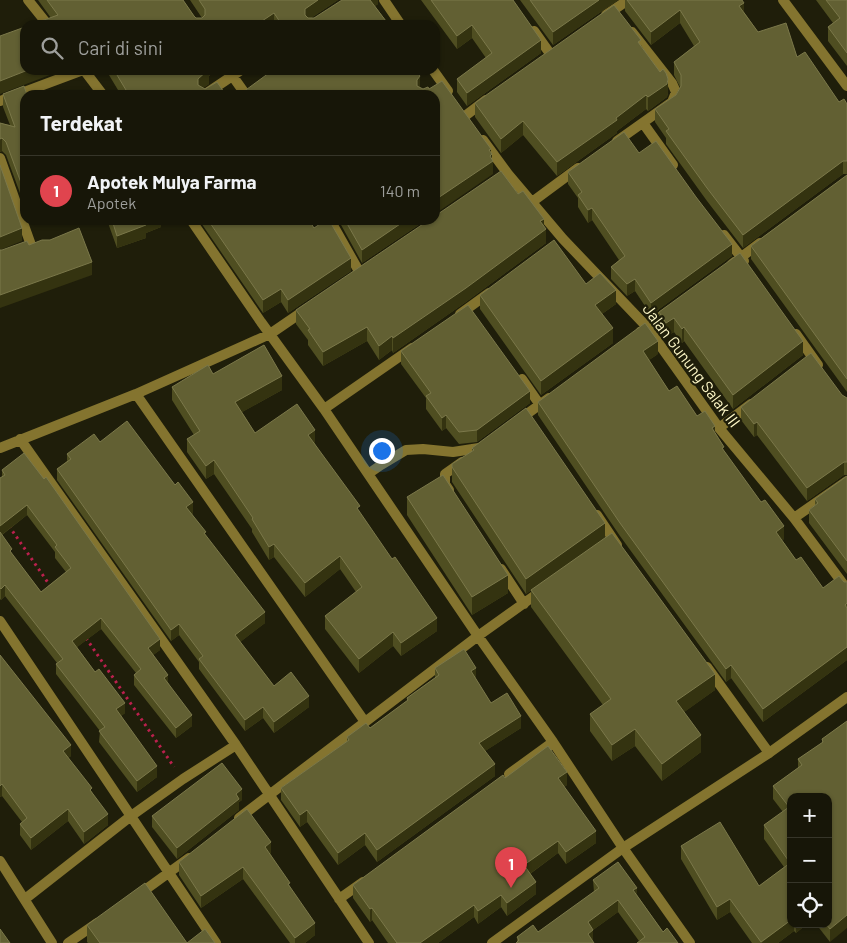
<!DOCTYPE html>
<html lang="id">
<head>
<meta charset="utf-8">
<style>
  body { margin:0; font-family:Barlow,sans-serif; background:#242316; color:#f1f3f6 }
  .controls { position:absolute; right:15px; bottom:15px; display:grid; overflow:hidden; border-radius:10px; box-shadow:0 1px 4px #0004 }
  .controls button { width:45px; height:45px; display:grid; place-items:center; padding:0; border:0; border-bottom:1px solid #363529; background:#171608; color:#f1f3f6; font:25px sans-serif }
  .you { position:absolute; left:381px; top:450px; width:18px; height:18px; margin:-12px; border:4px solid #fff; border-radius:50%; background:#1a73e8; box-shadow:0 0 0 8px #1a73e833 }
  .badge { display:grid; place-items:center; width:32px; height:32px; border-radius:50%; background:#f3001f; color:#fff; font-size:16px; font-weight:700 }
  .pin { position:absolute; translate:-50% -41px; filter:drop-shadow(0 1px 2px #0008) }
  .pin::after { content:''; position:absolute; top:26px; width:18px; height:15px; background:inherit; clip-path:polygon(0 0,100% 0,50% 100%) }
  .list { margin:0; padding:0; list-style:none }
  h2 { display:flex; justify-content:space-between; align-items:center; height:65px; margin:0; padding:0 20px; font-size:21px }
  h2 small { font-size:16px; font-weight:400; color:#9e9f9c }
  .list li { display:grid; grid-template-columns:32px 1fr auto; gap:15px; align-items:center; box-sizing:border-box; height:70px; padding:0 20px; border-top:1px solid #363529 }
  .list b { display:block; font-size:19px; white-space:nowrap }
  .list p { margin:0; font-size:16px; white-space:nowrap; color:#9e9f9c }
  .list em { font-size:16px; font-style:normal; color:#9e9f9c }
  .icon { flex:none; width:28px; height:28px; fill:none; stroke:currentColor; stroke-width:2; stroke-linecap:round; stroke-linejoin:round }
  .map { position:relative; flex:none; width:847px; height:943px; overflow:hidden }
  .search { position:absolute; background:#171608; box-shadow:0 1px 4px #0004; left:20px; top:20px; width:420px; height:55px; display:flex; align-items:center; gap:12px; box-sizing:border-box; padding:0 18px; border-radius:15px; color:#9e9f9c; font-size:19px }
  .panel { position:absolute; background:#171608; box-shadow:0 1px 4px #0004; left:20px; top:90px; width:420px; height:135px; border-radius:15px }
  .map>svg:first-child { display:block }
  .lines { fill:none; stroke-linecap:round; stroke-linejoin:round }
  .path { stroke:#bb204d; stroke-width:3; stroke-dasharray:2.5 4; stroke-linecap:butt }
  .minor { stroke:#84742f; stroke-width:10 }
  .tertiary { stroke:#84742f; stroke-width:10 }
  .wall { fill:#4f4e21; fill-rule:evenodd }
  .shaded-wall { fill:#343310 }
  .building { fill:#626033; stroke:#7b784a }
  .labels { text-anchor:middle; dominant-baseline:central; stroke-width:4.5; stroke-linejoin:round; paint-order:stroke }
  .street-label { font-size:16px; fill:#fff9c8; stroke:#1f1e0a }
</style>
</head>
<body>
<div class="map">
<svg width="847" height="943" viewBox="0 0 847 943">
  <rect width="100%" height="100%" fill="#1f1e0a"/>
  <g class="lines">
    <path class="path" d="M9,526L51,587
      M86,638L174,767"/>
    <path class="minor" d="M28,0L48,25
      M384,0L401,25
      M783,0L847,86
      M606,15L628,0
      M534,31L551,55
      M84,70L103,95
      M433,70L448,91
      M229,71L246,95
      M204,95L241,70
      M0,101L83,70
      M465,116L486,100
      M643,123L673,165
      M483,140L508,174L563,239L647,327L719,428L794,518L847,589
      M617,141L672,102L676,92L672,83L632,32
      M0,158L31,245
      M532,202L578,168
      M191,220L261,322L324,409L478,636L553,742L623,848L690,943
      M330,220L360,273
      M724,235L744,261
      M732,264L760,243
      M460,314L489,293
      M641,331L670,310
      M796,334L818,365
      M522,379L540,405
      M136,394L365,722
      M324,409L412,348
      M520,419L549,398
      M719,428L751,404
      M20,439L236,745L369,943
      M0,448L136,394L270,334L308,308
      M368,474L381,465L406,450L423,449L453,452L479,448
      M449,490L445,484V474L462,462
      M597,515L617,545
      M794,518L847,481
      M501,569L524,604
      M0,621L216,943
      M707,667L769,753
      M509,774L553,742
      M239,818L478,636L541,591
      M0,861L52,943
      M138,895L189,858
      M25,899L131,816L183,779L236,745
      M339,899L363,882
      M68,943L97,923"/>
    <path class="tertiary" d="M492,943L623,848L769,753L847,697"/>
  </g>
  <path class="wall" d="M38,0H183L194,16L196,18H202L190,0H338L311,18H314L378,0V4L375,6L389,25H30L51,18Z
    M421,0H513L541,53L467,106L457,92V79L486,58L472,38L457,49Z
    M520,0H618L553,45Z
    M625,0H742L744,12L758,32L797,57L839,102L847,104V174H843L743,248L707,201L666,144V138L655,122V109L676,95L680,87L674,75V62L694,46L680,23L651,45L625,11Z
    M816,0H847V66L828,41V27L833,23Z
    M641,45L668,93L667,97L648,111L646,109L617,131V133L557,176L523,135L501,153L475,117V103Z
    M106,70H217L209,76V84L203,88L226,95H121Z
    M24,86V204L6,155L2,151L0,152V123L10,125L3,107V94Z
    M639,153L732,256L651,315L635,291L627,296L611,279V267L619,260L592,220L588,223L578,207V198L568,184V172Z
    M847,175V392L751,259V246Z
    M518,194L544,226L546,243L466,302L393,353L392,350L379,360L367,341L323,366L308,345V340L296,324V310Z
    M107,220H161V227L146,233V238L117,248Z
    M199,220H309L314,228L351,271L288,313L281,302L263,313Z
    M340,220H426L362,263L340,223Z
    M586,284L616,304L602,314L613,343L541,395L480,309V295Z
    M659,312L803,355L733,409L684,341L682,343L674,332L666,337L659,326Z
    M401,351L530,403L477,442L459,444L446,428L442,431L426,409V398L401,364Z
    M658,354L649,360L669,391L715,433L724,451L784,539L782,540L796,560L823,588L847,582V660L763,722L731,678L726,682L620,536L538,415V402Z
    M213,374L282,390L242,412L255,433L315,443V444L437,631L401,656L393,646L359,673L325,629V616L356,592L340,569L305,597L274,557L269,560L252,532V529L214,474L206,479L187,452V439L194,435L172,400V387Z
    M842,395L847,398V475H844L807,501L757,435L754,437L741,420V407Z
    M100,442L193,513L192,514L206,536L265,623L240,642L274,686L309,707L274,733L263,718L245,731L199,669V662L179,635L171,641L57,480V469L67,461V454Z
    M472,448L605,538L526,594L452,482V464L472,452Z
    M2,470L160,650L153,655L192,726L176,738L134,685V675L136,673L101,629L77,647L125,713L121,716L157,777L137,792L99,742L100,731L56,674V664L57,663L5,596L1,600L0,599V478L2,477ZM27,515L55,552V558L66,572L41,592L12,554L2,535Z
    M847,476V574L809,523V510L815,505V499Z
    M407,497L508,593L472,615L407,515Z
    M531,590L715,690L684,712L701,752L662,781L635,746L612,761L590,731V714L603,705L531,607Z
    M0,655L71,756L68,758L92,792L108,825L84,844L68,821L31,850L20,835V824L22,822L2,796L0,797Z
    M435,668L476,680L491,703L521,728L485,751L495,776L377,862L365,845L338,865L307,822L300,827L281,800V788L347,742V737L370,728L407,701V698L435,678Z
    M847,721L830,942L816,924H828V797L791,924H807L796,933L794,931L778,943H752L730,912L717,920L681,859V846L759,886L784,867L764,839V825L783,812L773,799V786L798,768V759L822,743V739Z
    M505,778L567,785L564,787L596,843L566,864L558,853L530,874L536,894L507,916L501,907L478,924L474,917L438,943H388L372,920L370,922L353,898V885Z
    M242,800L239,802V810L177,859L152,827V816Z
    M271,855L290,887L315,935L305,943H290L243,879L201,908L179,875V862Z
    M593,880L637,895L663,932L639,941L618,912L593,930L517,942V937L538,932L594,892Z
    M87,925L187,943H215H88L87,942Z"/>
  <path class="shaded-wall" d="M318,0H338L305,22V9Z
    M369,0H378V4L369,11Z
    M599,0H618L553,45V32Z
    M744,3V16L739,6Z
    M680,10V23L651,45V32Z
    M274,13V25H256Z
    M472,25V38L457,49V36Z
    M541,40V53L467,106V93Z
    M28,70H63L0,94V81Z
    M205,70H217L209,76V84L198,92V79Z
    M420,76V89L417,93V80Z
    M668,79V93L667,97L648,111V97Z
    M646,95V109L617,131V133L557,176V162Z
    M523,121V135L501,153V139Z
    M2,138V151L0,152V139Z
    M491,149V155L492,154V161H493V174L435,214V200Z
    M843,161V174L743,248V235Z
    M25,190V203L24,204V191Z
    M592,208V220L588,223V210Z
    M544,219V231L546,229V243L466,302L393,353V338Z
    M147,220H161V227L146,233V238L117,248V236Z
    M406,220H426L362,263V250Z
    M22,228V241L0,250V237Z
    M732,244V256L651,315V303Z
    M351,258V271L288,313V300Z
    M92,262V275L0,308V295Z
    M635,279V291L627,296V284Z
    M281,289V302L263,313V300Z
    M616,290V304L595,319V305Z
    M674,318V332L666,337V323Z
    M367,327V341L323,366V352Z
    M684,327V341L682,343V329Z
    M613,328V343L541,395V381Z
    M392,336V350L379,360V346Z
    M658,341V354L643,364V351Z
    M803,341V355L733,409V395Z
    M282,376V390L235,416V402Z
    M530,391V403L477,442V430Z
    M446,415V428L442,431V418Z
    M757,422V435L754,437V424Z
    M715,426V439L712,428Z
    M315,430V443L308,448V435Z
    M214,460V474L206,479V466Z
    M844,462V475L807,501V488Z
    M193,502V513L186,518V507Z
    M27,505V515L0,536V526Z
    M605,523V538L526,594V579Z
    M784,526V539L776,545V532Z
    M274,544V557L269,560V547Z
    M340,556V569L305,597V583Z
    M508,575V593L472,615V597Z
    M5,585V596L1,600V589Z
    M265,612V623L235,646V635Z
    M101,618V629L72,651V641Z
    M437,618V631L401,656V643Z
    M179,624V635L171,641V630Z
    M393,632V646L359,673V659Z
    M160,639V650L148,659V648Z
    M847,647V660L763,722V709Z
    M731,665V678L726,682V669Z
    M476,668V680L471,671Z
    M715,674V690L676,718V701Z
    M168,675V686L164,678Z
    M309,696V707L274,733V722Z
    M125,703V713L116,720V709Z
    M263,707V718L245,731V720Z
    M192,715V726L176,738V728Z
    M521,716V728L479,755V743Z
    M635,729V746L612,761V745Z
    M701,735V752L662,781V764Z
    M71,745V756L63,762V751Z
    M495,764V776L377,862V850Z
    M157,766V777L137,792V781Z
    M567,772V785L558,791V778Z
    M2,784V796L0,797V786Z
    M242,789V800L239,802V810L177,859V848Z
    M68,809V821L31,850V838Z
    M307,810V822L300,827V815Z
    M108,814V825L84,844V832Z
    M596,831V843L566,864V852Z
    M365,833V845L338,865V853Z
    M558,841V853L524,878V865Z
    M271,842V855L265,847Z
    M243,867V879L201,908V896Z
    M536,882V894L507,916V903Z
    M637,888V900L633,890Z
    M501,895V907L478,924V911Z
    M730,899V912L717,920V907Z
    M618,900V912L593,930V942L588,943V922Z
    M474,905V917L438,943H420Z
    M372,908V920L370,922V909Z
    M847,915V928L830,942V929Z
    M791,920V924H794V931L778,943H761Z
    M315,923V935L305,943H295V938Z
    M796,924H807L796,933Z"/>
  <path class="building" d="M47,0H183L194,16L196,18H202L205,15V9L199,0H318L305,9V15L308,18H314L342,0H370L389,25H282L274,13L256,25H30L58,15Z
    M431,0H513L541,40L467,93L457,79L492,53L472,25L457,36Z
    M530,0H599L553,32Z
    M627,0H742L744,3L739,6L758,32L786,23L797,57L805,52L839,102L844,99L847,104V161H843L743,235L707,188L666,131L669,129L655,109L676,95L681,86V75L674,62L700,42L680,10L651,32Z
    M826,0H847V53L828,27L840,18Z
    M614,5L641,40L638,42L660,72L663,69L666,73L668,79L667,84L648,97L646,95L616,118L617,120L557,162L523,121L501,139L475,103Z
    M25,27V70H28L0,81V36Z
    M114,70H208L198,79V85L205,89L217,82L226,95H129Z
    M273,70H415L420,76L417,80V86L423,89L428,87L429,89L442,81L491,149L489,150L492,154L490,156L493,161L435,200V95H239Z
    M24,86L27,95H25V190L24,191L6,142L2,138L0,139V123L15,127L3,94Z
    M624,132L639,153L656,141L696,197L732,244L651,303L635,279L627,284L611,267L625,256L592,208L588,210L578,195L582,192L568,172Z
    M0,165L22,228L0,237Z
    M501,171L518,194L523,191L544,219L540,221L546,229L466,288L393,338L392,336L379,346L367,327L323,352L308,330L310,329L296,310L429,220H435V216Z
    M847,175V379L751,246Z
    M112,220H147L145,221L146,225L117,236Z
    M208,220H309L314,228L326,220H329L351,258L288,300L281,289L263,300Z
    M345,220H406L362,250Z
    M79,228L92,262L0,295V250H2L27,241L29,245L42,240H50Z
    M554,240L586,284L600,273L616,290L595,305L613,328L541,381L480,295Z
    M740,253L803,341L733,395L684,327L682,329L674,318L666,323L659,312Z
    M468,305L530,391L477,430L459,432L446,415L442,418L426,396L431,393L401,351Z
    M645,323L658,341L643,351L669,391L677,386L697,416L705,411L715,426L712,428L724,447L722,448L761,502L765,500L784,526L776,532L796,560L801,557L823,588L839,576L844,582H847V603L845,605L847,608V647L763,709L731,665L726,669L620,523L538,402Z
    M264,345L282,376L235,402L255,433L297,404L315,430L308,435L360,506L357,508L392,559L395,557L437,618L401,643L393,632L359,659L325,616L362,587L340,556L305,583L274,544L269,547L252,519L253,518L214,460L206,466L187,439L200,431L172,387L208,365L213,374Z
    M811,353L842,395L847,398V462H844L807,488L757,422L754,424L741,407Z
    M526,408L605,523L526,579L452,467V464L474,450L472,448Z
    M127,421L175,485L178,482L193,502L186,507L206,532L204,533L265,612L235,635L274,686L291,672L309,696L274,722L263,707L245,720L199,659L203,656L179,624L171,630L57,469L71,459L67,454L94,434L100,442Z
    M24,453L44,479L46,477L160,639L148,648L168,675L164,678L192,715L176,728L134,675L141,669L101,618L72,641L95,672L99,669L125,703L116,709L157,766L137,781L99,731L105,727L56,664L63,659L5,585L1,589L0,588V532L12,549L10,551L41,592L71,568L55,547L57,545L27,505L0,526V478L5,475L2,470Z
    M443,475L508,575L472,597L407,497Z
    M847,476V561L809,510L818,503L815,499Z
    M612,533L715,674L676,701L701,735L662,764L635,729L612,745L590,714L611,699L531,590Z
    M464,649L476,668L471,671L491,703L507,693L521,716L479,743L495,764L377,850L365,833L338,853L307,810L300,815L281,788L349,740L347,737L366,723L370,728L408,700L407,698L439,675L435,668Z
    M0,655L71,745L63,751L92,788L90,790L108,814L84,832L68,809L31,838L20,824L27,818L2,784L0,786Z
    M847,721V915L830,929L826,924H828V797H791V920L761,942L730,899L717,907L681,846L720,822L759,886L790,863L764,825L789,807L773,786L802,765L798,759L823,742L822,739Z
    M548,746L567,772L558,778L596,831L566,852L558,841L524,865L536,882L507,903L501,895L478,911L474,905L420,943H397L372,908L370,909L353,885L503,775L505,778Z
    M222,763L242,789L236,794L239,799L177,848L152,816Z
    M247,809L271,842L265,847L290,883L288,884L315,923L295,938L243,867L201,896L179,862Z
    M618,862L637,888L633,890L663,932L667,928L678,943H637L645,937L618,900L588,922L593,930L588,934L594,943H516L519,940L517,937L533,925L538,932L599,888L593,880Z
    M145,883L187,943L205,929L215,943H100L87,925Z
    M0,929L10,943H0Z"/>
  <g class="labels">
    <g class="street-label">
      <text transform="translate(692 365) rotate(53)">Jalan Gunung Salak III</text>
    </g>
  </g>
</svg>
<div class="controls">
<button>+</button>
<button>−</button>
<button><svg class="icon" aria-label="locate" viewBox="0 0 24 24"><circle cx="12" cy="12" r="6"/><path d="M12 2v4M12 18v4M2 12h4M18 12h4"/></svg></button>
</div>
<div class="you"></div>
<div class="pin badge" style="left:511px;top:888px;background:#e0444e">1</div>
<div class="search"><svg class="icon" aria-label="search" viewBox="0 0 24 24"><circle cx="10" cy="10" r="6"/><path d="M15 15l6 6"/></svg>Cari di sini</div>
<section class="panel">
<h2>Terdekat<small></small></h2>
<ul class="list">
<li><span class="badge" style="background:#e0444e">1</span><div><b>Apotek Mulya Farma</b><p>Apotek</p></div><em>140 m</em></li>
</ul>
</section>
</div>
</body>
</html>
